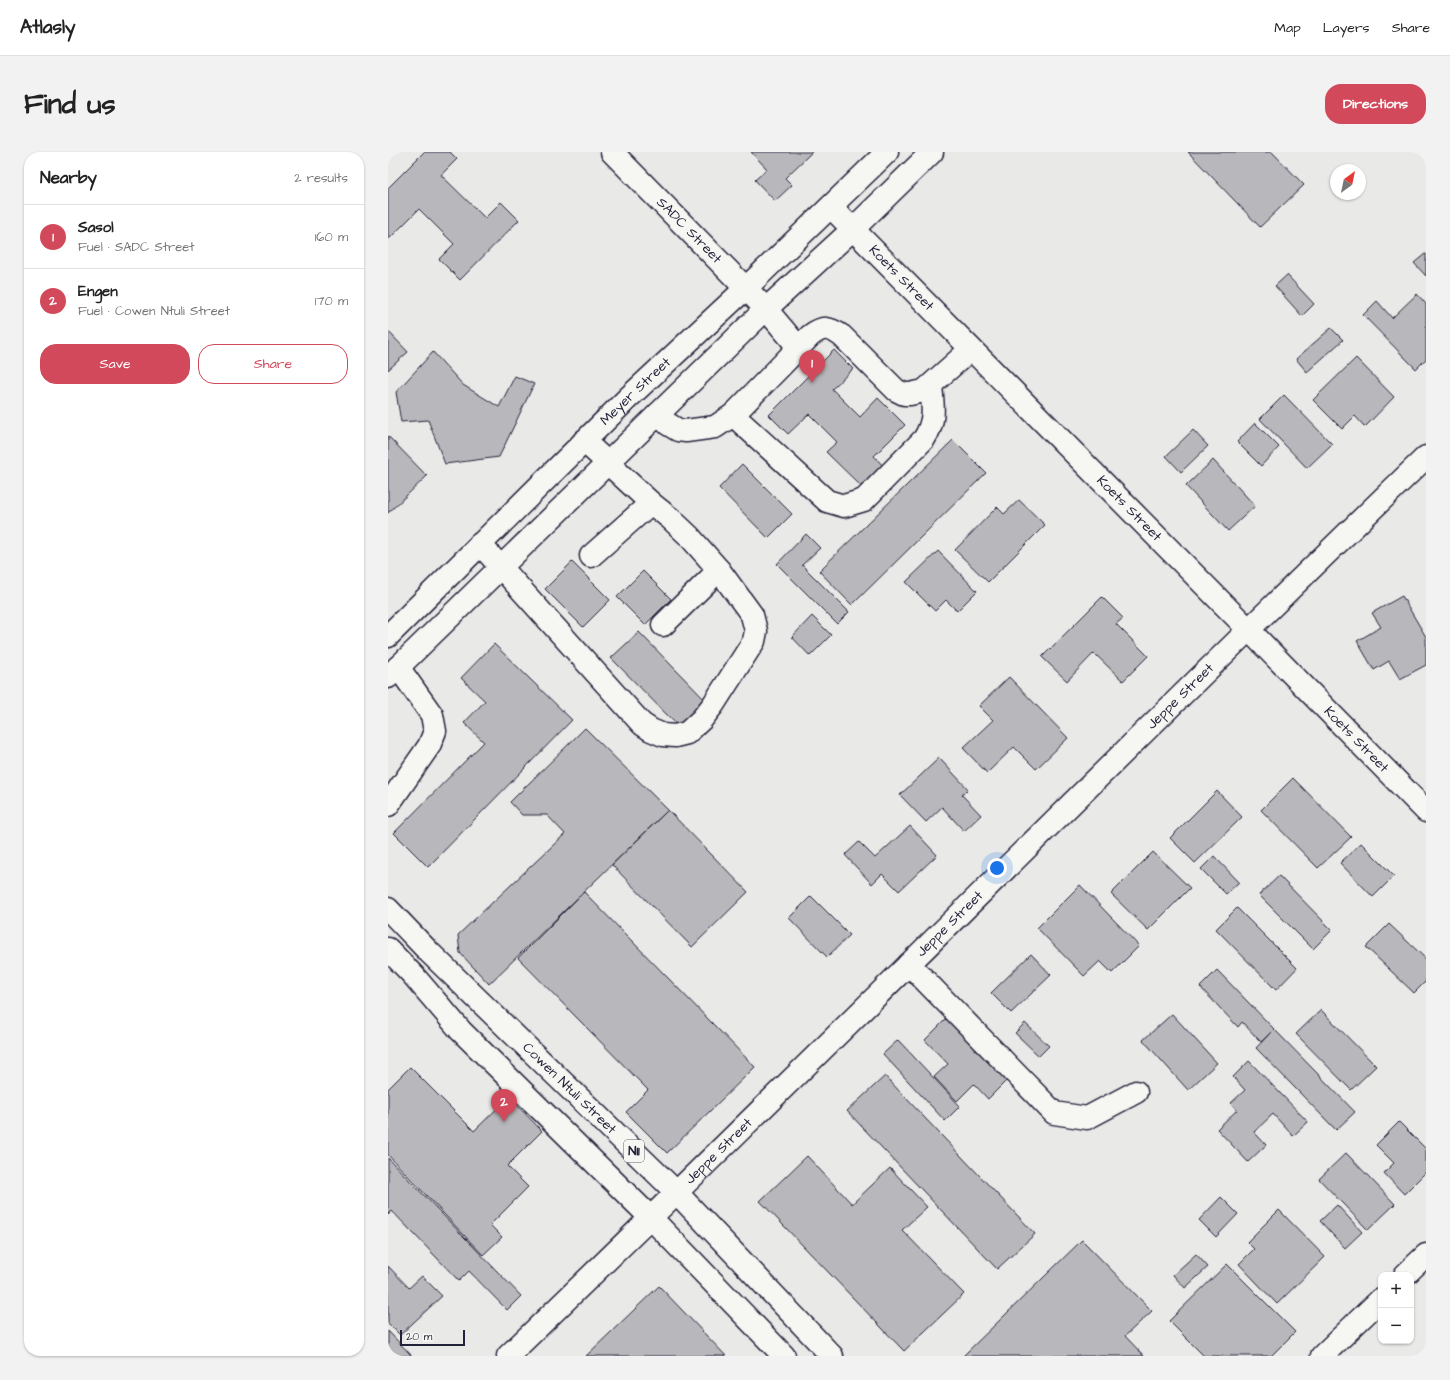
<!DOCTYPE html>
<html lang="en">
<head>
<meta charset="utf-8">
<style>
  body { margin:0; font-family:"Architects Daughter",sans-serif; background:#f2f2f2; color:#222 }
  .controls { position:absolute; right:12px; bottom:12px; display:grid; overflow:hidden; border-radius:8px; box-shadow:0 1px 3px #0004 }
  .controls button { width:36px; height:36px; display:grid; place-items:center; padding:0; border:0; border-bottom:1px solid #e0e0e0; background:#fff; color:#222; font:20px sans-serif }
  .compass { position:absolute; left:942px; top:12px; width:36px; height:36px; border-radius:50%; background:#fff; box-shadow:0 1px 3px #0004; rotate:33deg }
  .scale { position:absolute; left:12px; bottom:10px; width:65px; box-sizing:border-box; padding-left:4px; border:2px solid #22223b; border-top:0; font-size:11px; line-height:14px; white-space:nowrap; color:#22223b; -webkit-text-stroke:3px #f6f6f2; paint-order:stroke }
  .you { position:absolute; left:609px; top:716px; width:14px; height:14px; margin:-10px; border:3px solid #fff; border-radius:50%; background:#1a73e8; box-shadow:0 0 0 6px #1a73e833 }
  .badge { display:grid; place-items:center; width:26px; height:26px; border-radius:50%; background:#d1495b; color:#fff; font-size:13px; font-weight:700 }
  .pin { position:absolute; translate:-50% -33px; filter:drop-shadow(0 1px 2px #0008) }
  .pin::after { content:''; position:absolute; top:21px; width:14px; height:12px; background:inherit; clip-path:polygon(0 0,100% 0,50% 100%) }
  .list { margin:0; padding:0; list-style:none }
  h2 { display:flex; justify-content:space-between; align-items:center; height:52px; margin:0; padding:0 16px; font-size:17px }
  h2 small { font-size:13px; font-weight:400; color:#767676 }
  .list li { display:grid; grid-template-columns:26px 1fr auto; gap:12px; align-items:center; box-sizing:border-box; height:64px; padding:0 16px; border-top:1px solid #e0e0e0 }
  .list b { display:block; font-size:15px; white-space:nowrap }
  .list p { margin:0; font-size:13px; white-space:nowrap; color:#767676 }
  .list em { font-size:13px; font-style:normal; color:#767676 }
  .actions { display:flex; gap:8px; padding:12px 16px }
  .actions a { flex:1; padding:9px 0; border:1px solid #d1495b; border-radius:16px; text-align:center; font-size:14px; color:#d1495b }
  .actions .main { background:#d1495b; color:#fff }
  .map { position:relative; flex:none; width:1038px; height:1204px; overflow:hidden; border-radius:16px }
  header { display:flex; align-items:center; gap:24px; box-sizing:border-box; height:56px; padding:0 20px; background:#fff; border-bottom:1px solid #e0e0e0 }
  header strong { font-size:19px }
  nav { display:flex; gap:22px; margin-inline-start:auto; font-size:14px }
  .intro { display:flex; align-items:center; justify-content:space-between; box-sizing:border-box; height:96px; padding:0 24px }
  h1 { margin:0; font-size:28px }
  .button { padding:10px 18px; border-radius:16px; background:#d1495b; color:#fff; font-size:14px; font-weight:700 }
  main { display:flex; gap:24px; padding:0 24px }
  aside { flex:1; background:#fff; border-radius:16px; box-shadow:0 1px 3px #0004 }
  .map>svg:first-child { display:block }
  .building { fill:#b8b8bc; stroke:#22223b }
  .lines { fill:none; stroke-linecap:round; stroke-linejoin:round }
  .minor-casing { stroke:#22223b; stroke-width:25 }
  .major-casing { stroke:#22223b; stroke-width:25 }
  .highway-casing { stroke:#22223b; stroke-width:25 }
  .minor { stroke:#f6f6f2; stroke-width:22 }
  .major { stroke:#f6f6f2; stroke-width:22 }
  .highway { stroke:#f6f6f2; stroke-width:22 }
  .labels { text-anchor:middle; dominant-baseline:central; stroke-width:4; stroke-linejoin:round; paint-order:stroke }
  .shield { fill:#f6f6f2; stroke:#626272; stroke-width:1 }
  .shield-label { font-size:13px; font-weight:bold; fill:#22223b }
  .street-label { font-size:14px; fill:#22223b; stroke:#f6f6f2 }
</style>
</head>
<body>
<header>
<strong>Atlasly</strong>
<nav><a>Map</a><a>Layers</a><a>Share</a></nav>
</header>
<div class="intro"><h1>Find us</h1><a class="button">Directions</a></div>
<main>
<aside>
<h2>Nearby<small>2 results</small></h2>
<ul class="list">
<li><span class="badge">1</span><div><b>Sasol</b><p>Fuel · SADC Street</p></div><em>160 m</em></li>
<li><span class="badge">2</span><div><b>Engen</b><p>Fuel · Cowen Ntuli Street</p></div><em>170 m</em></li>
</ul>
<div class="actions"><a class="main">Save</a><a>Share</a></div>
</aside>
<div class="map">
<svg width="1038" height="1204" viewBox="0 0 1038 1204">
  <rect width="100%" height="100%" fill="#e9e9e7"/>
  <filter id="ink" filterUnits="userSpaceOnUse"><feTurbulence type="fractalNoise" baseFrequency=".025" numOctaves="2"/><feDisplacementMap in="SourceGraphic" scale="8" xChannelSelector="R" yChannelSelector="G"/><feConvolveMatrix kernelMatrix="1 2 1 2 8 2 1 2 1" color-interpolation-filters="sRGB"/></filter>
  <g filter="url(#ink)">
    <path class="building" d="M36,0H62L69,7L53,23L97,66L113,50L131,68L72,128L51,107L66,92L31,57L0,88V36Z
      M363,0H424L397,26L404,33L387,49L367,28L379,17Z
      M800,0H884L916,33L872,75Z
      M1037,102H1038V124L1026,111Z
      M899,123L926,152L914,164L887,134Z
      M1029,142L1038,152V207L1028,217L975,163L989,149L1004,166Z
      M943,176L955,188L919,220L908,207Z
      M0,179L20,200L0,218Z
      M446,198L465,217L444,237L472,265L490,246L517,273L486,304L496,315L475,336L438,300L449,290L421,262L400,282L381,263Z
      M45,200L75,233L111,255L127,224L146,232L111,305L57,312L40,268L13,270L8,240Z
      M968,206L1006,245L977,275L967,264L954,277L925,248Z
      M896,243L944,292L919,316L872,267Z
      M867,271L891,295L873,314L849,290Z
      M805,278L820,294L793,320L778,304Z
      M0,284L39,324L0,361Z
      M565,288L598,321L464,453L431,419Z
      M825,308L867,354L840,379L798,334Z
      M354,312L404,362L380,386L331,336Z
      M631,348L657,373L600,430L567,398L609,355L616,362Z
      M418,382L432,396L414,413L461,460L449,472L389,412Z
      M550,399L589,439L569,459L558,448L547,459L518,430Z
      M184,410L222,448L195,475L157,437Z
      M255,419L283,447L257,473L229,445Z
      M1014,444L1038,485V513L1012,527L1001,509L986,518L969,489L993,475L984,461Z
      M714,445L735,466L728,472L760,504L735,529L706,501L679,529L654,505Z
      M424,464L443,483L422,504L404,485Z
      M251,480L320,551L293,577L223,506Z
      M106,492L184,568L40,715L6,681L96,590L76,571L97,549L73,526Z
      M621,525L680,586L648,617L626,595L599,621L575,596L605,568L591,554Z
      M197,576L280,658L101,832L72,801L70,783L177,682L159,663H134L122,650Z
      M551,606L580,637L574,643L593,663L576,679L554,655L538,670L512,643Z
      M905,626L963,685L930,716L873,658Z
      M829,639L854,665L807,711L782,686Z
      M280,658L360,740L304,795L224,713Z
      M522,674L549,703L511,739L494,722L484,732L457,703L471,690L487,706Z
      M973,691L1006,724L985,745L952,711Z
      M765,700L802,736L760,778L723,742Z
      M826,704L851,730L838,742L813,717Z
      M891,724L944,778L925,797L871,743Z
      M692,733L751,794L724,821L712,809L696,824L649,776Z
      M196,740L367,915L279,1001L238,960L260,938L130,806Z
      M423,744L462,783L439,805L401,766Z
      M849,756L909,816L888,838L828,777Z
      M1001,772L1038,807V831L1037,830L1026,841L978,795Z
      M643,802L663,823L623,861L603,841Z
      M829,818L886,877L873,890L854,870L850,875L812,835Z
      M933,858L988,914L963,938L908,882Z
      M564,861L625,922L600,947L586,932L569,949L546,925L560,912L537,888Z
      M784,862L829,911L800,938L755,888Z
      M637,871L661,894L651,904L627,881Z
      M886,877L967,960L948,978L868,896Z
      M510,888L572,954L557,969L495,902Z
      M861,909L920,970L905,984L885,962L866,980L878,993L860,1010L829,977L849,958L843,951L857,938L845,925Z
      M22,915L86,979L121,945L154,979L119,1014L140,1035L102,1073L114,1085L95,1103L0,1003V937Z
      M497,924L647,1082L609,1117L459,959Z
      M1011,970L1038,997V1020L1016,1042L996,1021L1006,1011L988,993Z
      M958,1001L1007,1052L980,1078L931,1027Z
      M419,1004L464,1052L502,1016L539,1055L514,1078L576,1142L516,1199L372,1049Z
      M0,1006L133,1144L119,1158L81,1119L71,1129L4,1059L0,1063Z
      M833,1045L850,1062L828,1085L811,1068Z
      M949,1053L974,1080L957,1096L932,1069Z
      M891,1058L937,1105L889,1152L851,1112L866,1097L859,1090Z
      M694,1088L764,1159L737,1184L756,1204H575Z
      M808,1102L820,1115L797,1136L785,1123Z
      M839,1112L907,1180L883,1204H816L781,1169Z
      M0,1114L21,1136L34,1124L54,1144L12,1183L0,1171Z
      M271,1134L338,1204H198Z
      M0,1179L24,1204H0Z"/>
    <g class="lines">
      <defs>
        <g id="minor">
          <path id="s1" d="M224,0L378,157L411,196"/>
          <path id="s2" d="M443,55L860,477L1038,659"/>
          <path d="M270,262L280,272L290,278L298,279L327,275L345,263L422,184C435,174 441,175 454,184L508,238L516,242H522L536,239L583,197"/>
          <path d="M345,263L439,349L456,354L476,348L536,287C548,268 545,255 543,234"/>
          <path d="M92,392L254,572L263,578L275,583L287,584L299,581L314,567L325,553L366,489L368,479L364,463L331,418L301,384L283,367L263,351L196,289"/>
          <path d="M203,404L263,351"/>
          <path d="M275,473L331,418"/>
          <path d="M0,653L41,594L47,579L44,563L10,515"/>
          <path d="M521,812L666,961L699,966L748,940"/>
          <path d="M1017,1123L1038,1103"/>
          <path id="s3" d="M120,1204C429,907 730,602 1038,305"/>
          <path d="M934,1204L993,1147"/>
        </g>
        <g id="major">
          <path id="s4" d="M0,484L241,245L357,137L499,0"/>
          <path d="M0,525L378,157L464,78L544,0"/>
        </g>
        <g id="highway">
          <path id="s5" d="M0,757L41,800L289,1041L444,1204"/>
          <path d="M0,797L25,823L73,879L263,1066L396,1204"/>
        </g>
      </defs>
      <use href="#minor" class="minor-casing"/>
      <use href="#major" class="major-casing"/>
      <use href="#highway" class="highway-casing"/>
      <use href="#minor" class="minor"/>
      <use href="#major" class="major"/>
      <use href="#highway" class="highway"/>
    </g>
  </g>
  <g class="labels">
    <rect class="shield" x="236" y="988" width="20" height="22" rx="3"/>
    <g class="shield-label">
      <text x="246" y="999">N11</text>
    </g>
    <g class="street-label">
      <text stroke="none"><textPath href="#s1" startOffset="110">SADC Street</textPath></text>
      <text stroke="none"><textPath href="#s2" startOffset="100">Koets Street</textPath></text>
      <text stroke="none"><textPath href="#s4" startOffset="348">Meyer Street</textPath></text>
      <text stroke="none"><textPath href="#s2" startOffset="424">Koets Street</textPath></text>
      <text stroke="none"><textPath href="#s3" startOffset="942">Jeppe Street</textPath></text>
      <text stroke="none"><textPath href="#s2" startOffset="748">Koets Street</textPath></text>
      <text stroke="none"><textPath href="#s3" startOffset="618">Jeppe Street</textPath></text>
      <text stroke="none"><textPath href="#s5" startOffset="255">Cowen Ntuli Street</textPath></text>
      <text stroke="none"><textPath href="#s3" startOffset="294">Jeppe Street</textPath></text>
    </g>
  </g>
</svg>
<div class="controls">
<button>+</button>
<button>−</button>
</div>
<svg class="compass" viewBox="-18 -18 36 36"><path d="M0-13l5 13h-10z" fill="#e53935"/><path d="M0 13l5-13h-10z" fill="#767676"/></svg>
<div class="scale">20 m</div>
<div class="you"></div>
<div class="pin badge" style="left:424px;top:231px">1</div>
<div class="pin badge" style="left:116px;top:970px">2</div>
</div>
</main>
</body>
</html>
